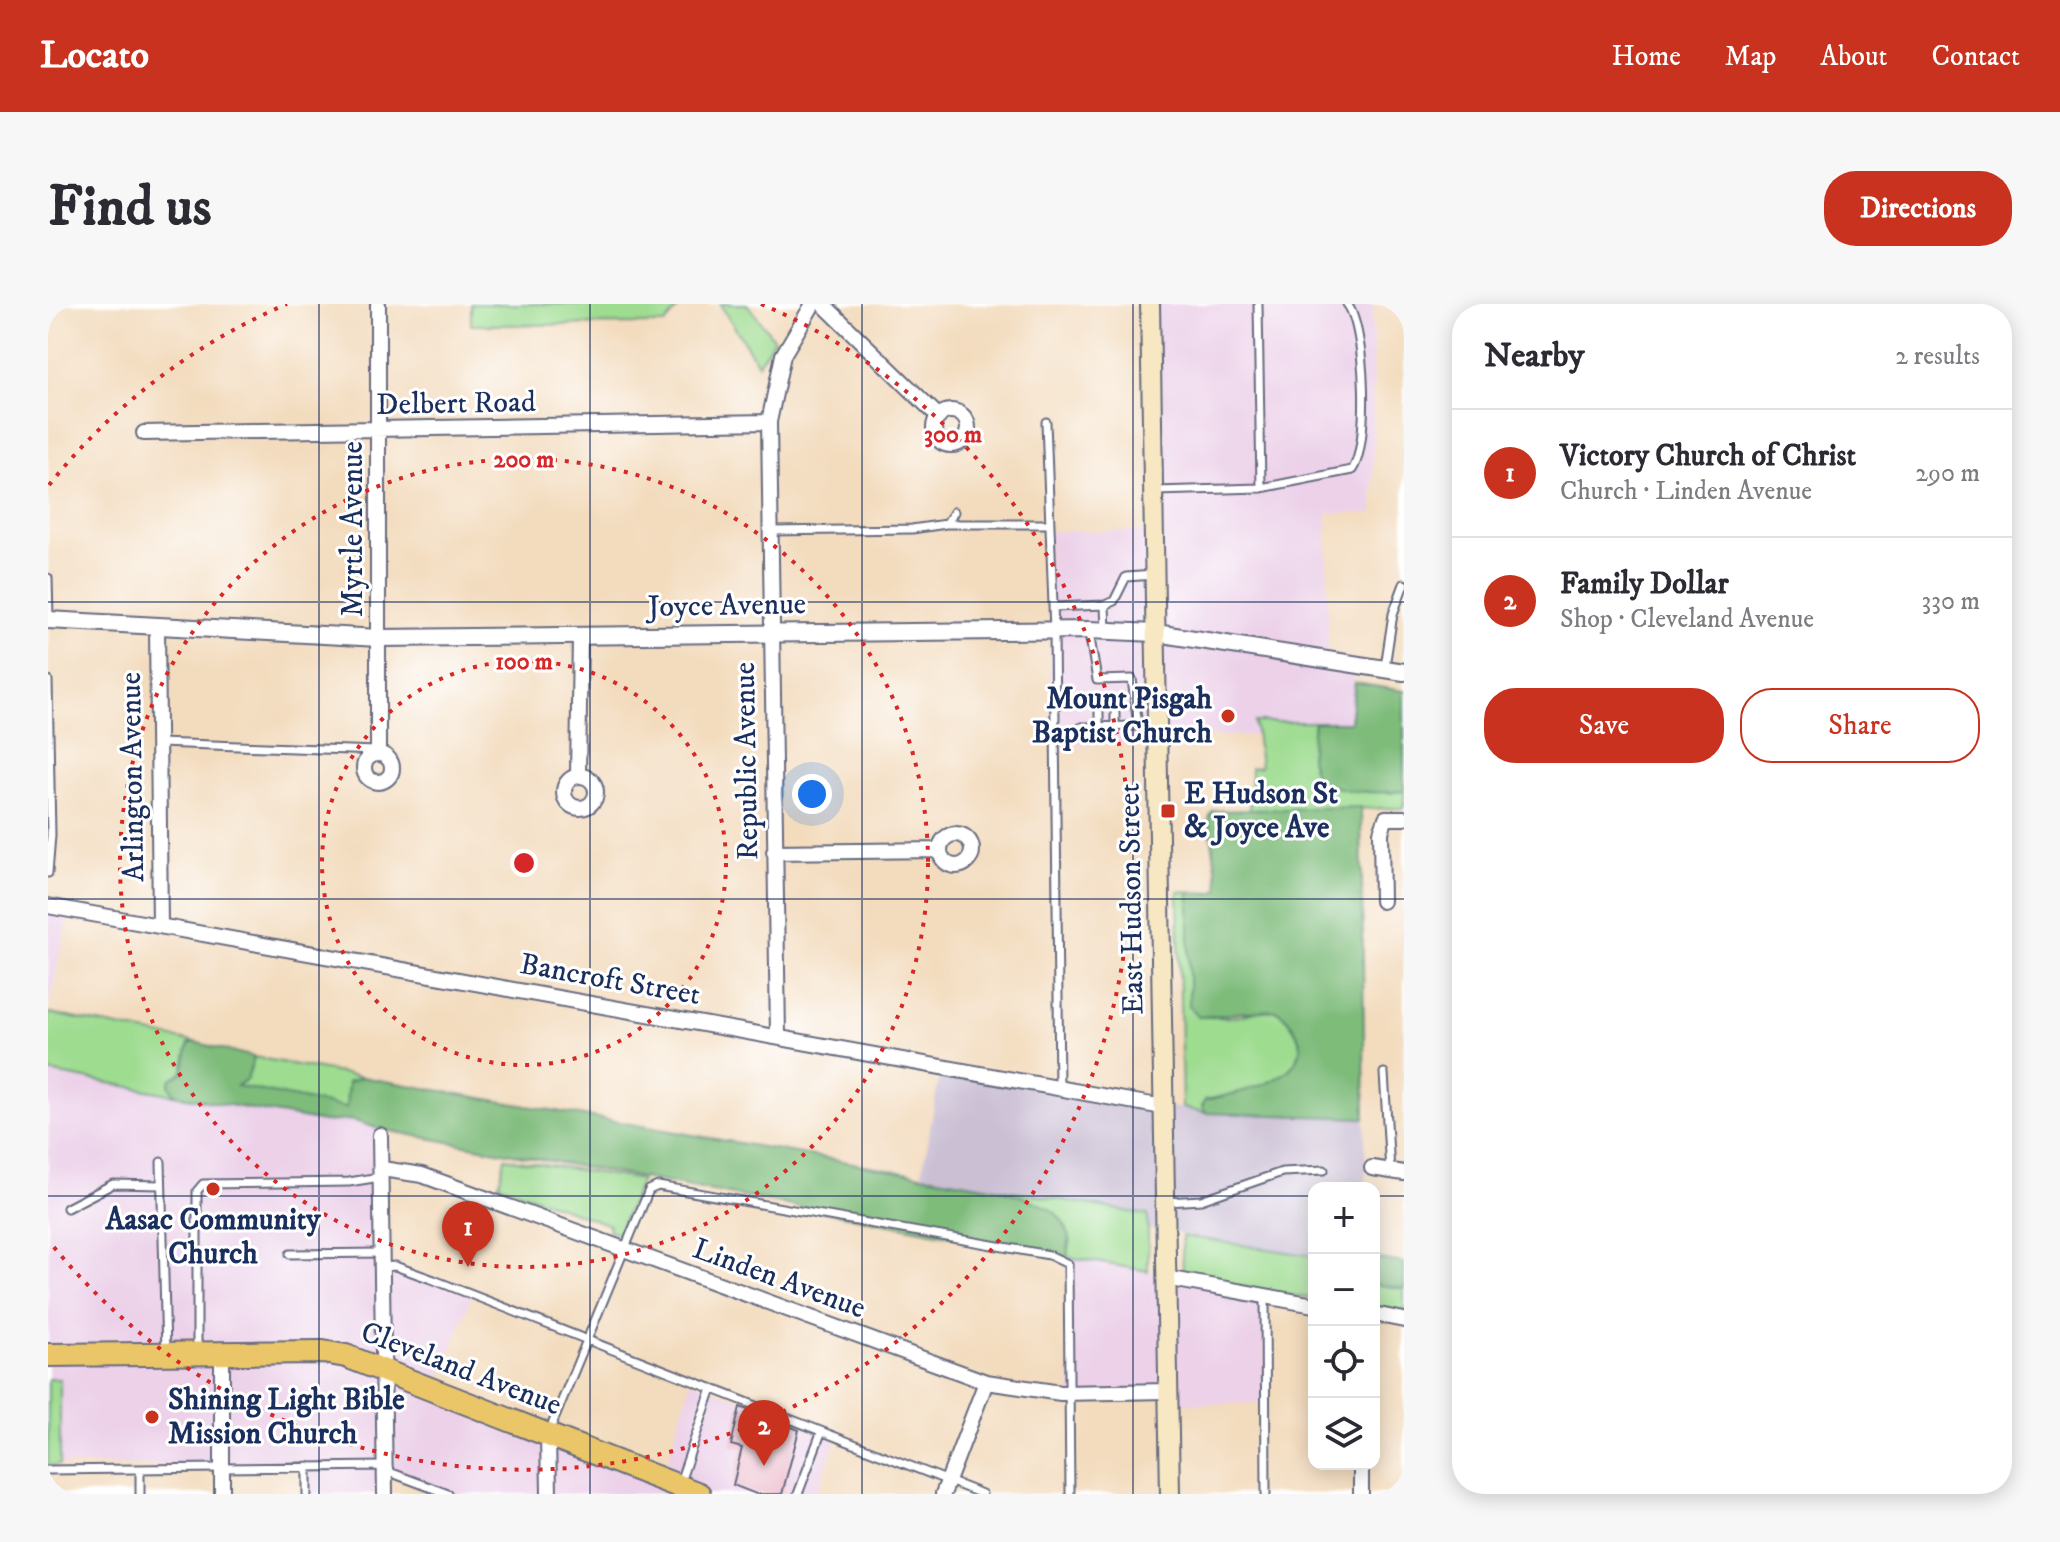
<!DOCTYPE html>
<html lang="en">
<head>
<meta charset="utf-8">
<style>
  body { margin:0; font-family:"IM FELL DW Pica",serif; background:#f7f7f7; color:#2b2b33 }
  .controls { position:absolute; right:24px; bottom:24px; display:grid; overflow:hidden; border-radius:16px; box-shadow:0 4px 20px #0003 }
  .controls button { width:72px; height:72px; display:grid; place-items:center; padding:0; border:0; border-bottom:2px solid #e1e1e2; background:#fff; color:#2b2b33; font:40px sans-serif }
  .you { position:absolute; left:764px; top:490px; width:28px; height:28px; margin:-20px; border:6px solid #fff; border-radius:50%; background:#1a73e8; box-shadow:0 0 0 12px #1a73e833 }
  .badge { display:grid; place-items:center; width:52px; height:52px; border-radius:50%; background:#c8321e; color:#fff; font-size:26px; font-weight:700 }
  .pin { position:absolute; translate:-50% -66px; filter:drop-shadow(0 2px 4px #0008) }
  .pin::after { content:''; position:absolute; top:42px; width:28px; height:24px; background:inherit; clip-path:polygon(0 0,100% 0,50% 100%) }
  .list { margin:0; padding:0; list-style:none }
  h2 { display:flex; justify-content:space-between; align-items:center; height:104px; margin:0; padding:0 32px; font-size:34px }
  h2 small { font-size:26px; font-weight:400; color:#7c7c81 }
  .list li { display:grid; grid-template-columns:52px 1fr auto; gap:24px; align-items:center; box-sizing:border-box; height:128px; padding:0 32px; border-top:2px solid #e1e1e2 }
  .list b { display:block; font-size:30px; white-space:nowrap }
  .list p { margin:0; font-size:26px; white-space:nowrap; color:#7c7c81 }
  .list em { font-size:26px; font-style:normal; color:#7c7c81 }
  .actions { display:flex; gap:16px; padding:24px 32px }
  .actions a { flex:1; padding:18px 0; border:2px solid #c8321e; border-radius:32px; text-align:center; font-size:28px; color:#c8321e }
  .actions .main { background:#c8321e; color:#fff }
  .icon { flex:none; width:44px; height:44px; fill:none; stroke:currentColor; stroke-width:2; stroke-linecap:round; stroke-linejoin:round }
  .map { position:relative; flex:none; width:1356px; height:1190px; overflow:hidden; border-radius:32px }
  header { display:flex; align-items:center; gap:48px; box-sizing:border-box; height:112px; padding:0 40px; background:#c8321e; color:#fff }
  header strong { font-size:38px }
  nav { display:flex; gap:44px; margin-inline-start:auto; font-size:28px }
  .intro { display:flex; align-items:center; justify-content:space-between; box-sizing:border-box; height:192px; padding:0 48px }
  h1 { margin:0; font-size:56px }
  .button { padding:20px 36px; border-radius:32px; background:#c8321e; color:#fff; font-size:28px; font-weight:700 }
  main { display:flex; gap:48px; padding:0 48px }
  aside { flex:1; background:#fff; border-radius:32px; box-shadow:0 4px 20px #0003 }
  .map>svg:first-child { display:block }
  .built { fill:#ecd1e9 }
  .industrial { fill:#cbbfd4 }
  .green { fill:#9edc90; stroke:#5c8677; stroke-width:2 }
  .forest { fill:#7ebc7a; stroke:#4c766c; stroke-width:2 }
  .building { fill:#eab0c3 }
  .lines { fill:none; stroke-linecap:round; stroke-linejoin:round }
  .service-casing { stroke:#676b7f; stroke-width:11 }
  .minor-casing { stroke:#676b7f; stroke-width:18 }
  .tertiary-casing { stroke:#676b7f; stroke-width:20 }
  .secondary-casing { stroke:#676b7f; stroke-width:22 }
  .primary-casing { stroke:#676b7f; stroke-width:26 }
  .service { stroke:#fff; stroke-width:7 }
  .minor { stroke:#fff; stroke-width:14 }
  .tertiary { stroke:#fff; stroke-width:16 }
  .secondary { stroke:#f7e8c3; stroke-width:18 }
  .primary { stroke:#ebc669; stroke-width:22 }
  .grid { fill:none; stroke:#1b2f5e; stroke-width:2; stroke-opacity:0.55 }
  .ring { fill:none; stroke:#d62828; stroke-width:4; stroke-dasharray:4 8 }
  .poi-dot { fill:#c8321e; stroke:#fff; stroke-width:3 }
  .labels { text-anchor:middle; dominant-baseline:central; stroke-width:6; stroke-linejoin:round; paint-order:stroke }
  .street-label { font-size:30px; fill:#1b2f5e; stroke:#fff }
  .poi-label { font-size:30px; font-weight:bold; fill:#1b2f5e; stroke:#fff; text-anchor:start }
  .centre { fill:#d62828; stroke:#fff; stroke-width:4 }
  .ring-label { font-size:24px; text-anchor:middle; font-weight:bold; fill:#d62828; stroke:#fff; stroke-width:6; stroke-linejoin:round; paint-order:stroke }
</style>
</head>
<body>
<header>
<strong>Locato</strong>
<nav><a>Home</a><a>Map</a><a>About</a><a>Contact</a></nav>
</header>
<div class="intro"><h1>Find us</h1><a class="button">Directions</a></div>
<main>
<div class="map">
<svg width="1356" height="1190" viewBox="0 0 1356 1190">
  <rect width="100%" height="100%" fill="#fff"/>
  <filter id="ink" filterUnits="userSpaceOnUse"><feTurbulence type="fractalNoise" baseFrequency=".0125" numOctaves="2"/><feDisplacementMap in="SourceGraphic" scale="16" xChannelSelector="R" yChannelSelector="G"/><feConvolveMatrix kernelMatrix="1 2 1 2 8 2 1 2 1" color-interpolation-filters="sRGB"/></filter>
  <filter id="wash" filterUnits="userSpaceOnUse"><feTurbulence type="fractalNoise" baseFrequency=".006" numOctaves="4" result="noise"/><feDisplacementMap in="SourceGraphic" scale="32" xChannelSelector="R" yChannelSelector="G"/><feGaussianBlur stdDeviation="1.8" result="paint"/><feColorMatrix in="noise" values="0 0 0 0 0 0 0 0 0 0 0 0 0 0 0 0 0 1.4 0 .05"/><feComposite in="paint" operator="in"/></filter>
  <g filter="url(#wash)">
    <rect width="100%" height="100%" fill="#f3dbbd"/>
    <path class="built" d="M1101,0H1325V209H1279L1280,352L1309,359L1302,418H1208L1209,431L1126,434L1094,440L1003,441L1000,227H1106Z
      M0,603L21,606L0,708Z
      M0,768L275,818L304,816L331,825L335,960L424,991L388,1086L615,1173L643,1077L788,1133L769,1190H396L338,1166L337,1190H258L257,1162L12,1161V1076L0,1075Z
      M1019,953L1217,986V1100L1119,1099L1118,1086L1023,1090Z"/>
    <path class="industrial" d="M893,763L1158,809L1317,814L1318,884H1266V952L1101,925L1100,911L874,870Z"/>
    <path class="green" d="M423,0H634L617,20L423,21Z
      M672,0H699L726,35L710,60Z
      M1207,418H1266L1262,454L1267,474L1341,489L1356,487V504L1202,506L1203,464L1212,463Z
      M1130,587L1141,588V702L1150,713C1164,713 1179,714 1193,712C1205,709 1217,701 1229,707C1237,711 1245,722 1249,730C1269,775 1187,790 1158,796L1154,803L1158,809L1134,804Z
      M0,709L146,738L141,740L135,768L121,781L127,791L0,768Z
      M206,753L314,773L301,778L299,805L188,782L199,775Z
      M457,854L593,876L570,929L560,926L561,921L451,880Z
      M948,884L1100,911V967L1019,953L1023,936Z
      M1134,932L1266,952V995L1135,972Z
      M1326,980L1356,985V1011L1326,1005Z
      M0,1075H12V1161H0Z"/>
    <path class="forest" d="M1307,379L1356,387V487C1330,490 1289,489 1267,474L1262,454L1266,418H1302Z
      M1313,503L1317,814L1158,809L1154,803L1157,796C1187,790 1269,775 1249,730C1246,723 1237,711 1229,707C1224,704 1163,713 1150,713L1141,702V588L1165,589L1171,585L1161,515L1165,507Z
      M146,738L206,753L199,775L189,782L298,804L300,778L314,773L948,884C984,897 1031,904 1019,953L331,825L304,816L275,818L127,791L121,781L123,775L135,768L141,740Z
      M1326,954L1356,959V985L1326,980Z"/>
    <g id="blocks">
      <path class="building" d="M692,1103L751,1126L734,1190H708L685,1181L694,1144L683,1141Z"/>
    </g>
  </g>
  <g filter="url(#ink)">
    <use href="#blocks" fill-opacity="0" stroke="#676b7f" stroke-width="2"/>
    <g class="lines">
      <defs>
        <path id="service" d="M998,118L1006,327L1011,784
          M1213,184L1304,166C1322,142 1318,23 1299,0
          M1107,187L1213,184L1210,0
          M898,220H1001
          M723,227L864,225L898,220L906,208
          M0,274L1,314
          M1057,301L1066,297L1078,273L1106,271
          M1005,303L1057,301L1058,327
          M1041,328L1049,376L1084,375L1090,422H1109
          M1337,363L1345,310L1356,280
          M0,376L3,531L0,569
          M1051,408V423
          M1067,408V423
          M1033,423L1090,422
          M111,439L329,447
          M1336,769L1342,867
          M113,858L118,1048
          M1119,898L1153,896L1234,868L1276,866
          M19,904L65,880L113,881
          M242,950L335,949
          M335,963L347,962L386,976L934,1190
          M1217,994L1218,1190
          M149,1047V887L155,880L301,878L332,873
          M501,1128L601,886L610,882L1001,951L1020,960L1022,1190
          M92,1165V1190
          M0,1166L337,1162L344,1169L400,1190
          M631,1181L664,1084
          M259,1190V1162
          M750,1190L773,1129"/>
        <path id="minor" d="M330,0V450
          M775,0L891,113
          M886 124a17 17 0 1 1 34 0a17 17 0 1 1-34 0Z
          M96,129L721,118
          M109,323L112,622
          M316 464a14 14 0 1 1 28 0a14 14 0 1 1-28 0Z
          M530,472L532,332
          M516 488a16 16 0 1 1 32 0a16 16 0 1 1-32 0Z
          M892 546a16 16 0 1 1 32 0a16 16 0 1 1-32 0Z
          M726,548L892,546
          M1334,597L1333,528L1338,514H1356
          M0,602L1115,803
          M730,732L721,118L735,51L765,0
          M332,831L337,1190
          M1324,864L1356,869
          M334,865L374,871L938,1078L1013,1089L1120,1087
          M1118,974L1266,1001
          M1326,1010L1356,1016
          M500,1130L501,1190
          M1313,1160V1190
          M174,1190V1049
          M895,1190L938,1078"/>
        <path id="tertiary" d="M0,316L331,334L1041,326L1108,329L1356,368"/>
        <path id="secondary" d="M1102,0L1122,1190"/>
        <path id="primary" d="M0,1051L275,1048L298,1052L651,1190"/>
      </defs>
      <use href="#service" class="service-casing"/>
      <use href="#minor" class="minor-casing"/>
      <use href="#tertiary" class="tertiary-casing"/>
      <use href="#secondary" class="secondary-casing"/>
      <use href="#primary" class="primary-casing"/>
      <use href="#service" class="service"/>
      <use href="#minor" class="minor"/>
      <use href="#tertiary" class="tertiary"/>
      <use href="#secondary" class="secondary"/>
      <use href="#primary" class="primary"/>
    </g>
  </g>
  <path class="grid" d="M271,0V1190M542,0V1190M814,0V1190M1085,0V1190M0,298H1356M0,595H1356M0,892H1266M1326,892H1356"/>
  <g class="ring">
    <circle cx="476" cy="559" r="202"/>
    <circle cx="476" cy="559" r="404"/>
    <path d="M1 181A607 607 0 0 1 239 0M713 0A607 607 0 1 1 1 937"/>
  </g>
  <g class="poi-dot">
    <circle cx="1180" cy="412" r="8"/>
    <rect x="1112" y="499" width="16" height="16" rx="4"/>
    <circle cx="165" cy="885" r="8"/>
    <circle cx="104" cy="1113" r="8"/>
  </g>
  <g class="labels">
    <g class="street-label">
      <text transform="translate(408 100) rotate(-1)">Delbert Road</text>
      <text transform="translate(305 225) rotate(-90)">Myrtle Avenue</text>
      <text transform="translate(679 302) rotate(-1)">Joyce Avenue</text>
      <text transform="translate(699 457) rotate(-91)">Republic Avenue</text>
      <text transform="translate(85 473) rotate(-91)">Arlington Avenue</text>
      <text transform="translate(1084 595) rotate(-91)">East Hudson Street</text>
      <text transform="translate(562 676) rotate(10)">Bancroft Street</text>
      <text transform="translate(731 975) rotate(20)">Linden Avenue</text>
      <text transform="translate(413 1065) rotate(21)">Cleveland Avenue</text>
    </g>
    <g class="poi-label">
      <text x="1164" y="395" text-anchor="end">Mount Pisgah<tspan x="1164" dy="34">Baptist Church</tspan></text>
      <text x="1136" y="490">E Hudson St<tspan x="1136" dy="34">&amp; Joyce Ave</tspan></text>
      <text x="165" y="916" text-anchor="middle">Aasac Community<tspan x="165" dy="34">Church</tspan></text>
      <text x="120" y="1096">Shining Light Bible<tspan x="120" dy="34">Mission Church</tspan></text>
    </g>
  </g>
  <circle cx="476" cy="559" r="12" class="centre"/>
  <g class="ring-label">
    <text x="905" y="138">300 m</text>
    <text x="476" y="163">200 m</text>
    <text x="476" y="365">100 m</text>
  </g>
</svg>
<div class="controls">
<button>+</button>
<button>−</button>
<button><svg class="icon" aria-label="locate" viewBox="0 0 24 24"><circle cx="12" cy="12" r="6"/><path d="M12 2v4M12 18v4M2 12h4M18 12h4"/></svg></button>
<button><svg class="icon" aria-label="layers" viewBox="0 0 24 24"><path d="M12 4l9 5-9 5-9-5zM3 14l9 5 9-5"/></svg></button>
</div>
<div class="you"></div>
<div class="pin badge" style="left:420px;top:963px">1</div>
<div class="pin badge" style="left:716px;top:1162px">2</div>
</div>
<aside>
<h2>Nearby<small>2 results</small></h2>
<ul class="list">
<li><span class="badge">1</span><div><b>Victory Church of Christ</b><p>Church · Linden Avenue</p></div><em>290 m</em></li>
<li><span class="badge">2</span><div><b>Family Dollar</b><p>Shop · Cleveland Avenue</p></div><em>330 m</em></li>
</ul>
<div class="actions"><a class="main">Save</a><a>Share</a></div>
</aside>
</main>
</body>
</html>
